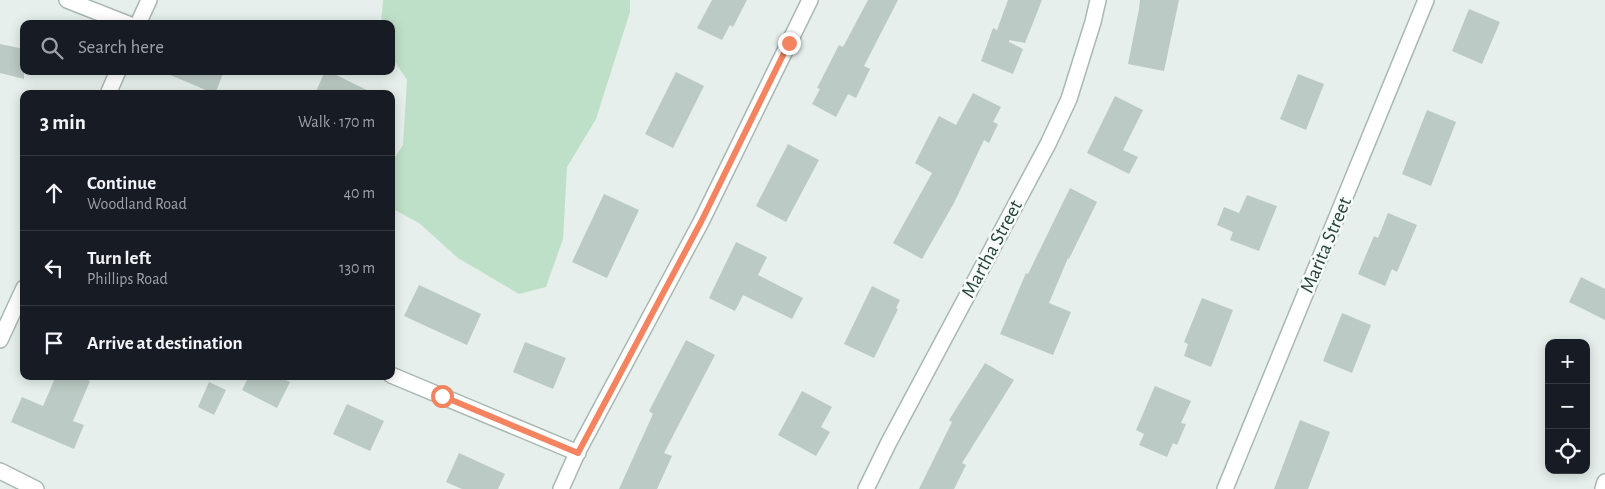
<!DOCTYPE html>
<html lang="en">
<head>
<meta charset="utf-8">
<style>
  body { margin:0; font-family:"Alegreya Sans",sans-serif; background:#242831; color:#f1f3f6 }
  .controls { position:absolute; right:15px; bottom:15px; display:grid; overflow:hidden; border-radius:10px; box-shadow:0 2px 12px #0003 }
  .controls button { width:45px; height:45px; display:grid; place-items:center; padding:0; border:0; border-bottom:1px solid #363941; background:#171b24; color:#f1f3f6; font:25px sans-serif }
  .stop { position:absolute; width:15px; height:15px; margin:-11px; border:4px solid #f4845f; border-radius:50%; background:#fff }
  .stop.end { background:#f4845f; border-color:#fff; box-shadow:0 1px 5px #0008 }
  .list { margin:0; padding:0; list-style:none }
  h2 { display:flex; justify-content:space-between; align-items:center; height:65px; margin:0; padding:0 20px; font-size:21px }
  h2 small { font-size:16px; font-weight:400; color:#9ea1a6 }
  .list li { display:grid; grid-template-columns:32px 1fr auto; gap:15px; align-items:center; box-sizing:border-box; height:75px; padding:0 20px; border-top:1px solid #363941 }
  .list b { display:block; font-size:19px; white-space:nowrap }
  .list p { margin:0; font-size:16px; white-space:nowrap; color:#9ea1a6 }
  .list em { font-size:16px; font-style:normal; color:#9ea1a6 }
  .icon { flex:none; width:28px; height:28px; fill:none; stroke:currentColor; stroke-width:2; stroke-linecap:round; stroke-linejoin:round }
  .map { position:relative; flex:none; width:1605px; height:489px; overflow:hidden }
  .search { position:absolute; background:#171b24; box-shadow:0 2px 12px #0003; left:20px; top:20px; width:375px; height:55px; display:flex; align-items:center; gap:12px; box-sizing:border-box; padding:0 18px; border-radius:10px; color:#9ea1a6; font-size:19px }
  .panel { position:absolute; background:#171b24; box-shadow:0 2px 12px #0003; left:20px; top:90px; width:375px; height:290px; border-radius:10px }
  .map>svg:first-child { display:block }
  .green { fill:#bfe0c8 }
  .building { fill:#bbcac4 }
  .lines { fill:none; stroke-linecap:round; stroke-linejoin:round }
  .minor-casing { stroke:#a8b8b2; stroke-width:18 }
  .tertiary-casing { stroke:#a8b8b2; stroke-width:18 }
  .minor { stroke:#fff; stroke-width:15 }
  .tertiary { stroke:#fff; stroke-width:15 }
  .route { stroke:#f4845f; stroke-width:6 }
  .labels { text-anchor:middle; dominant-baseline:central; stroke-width:5; stroke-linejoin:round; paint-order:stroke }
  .street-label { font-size:20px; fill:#24423a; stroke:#f7fbf9 }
</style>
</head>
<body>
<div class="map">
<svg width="1605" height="489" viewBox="0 0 1605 489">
  <rect width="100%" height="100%" fill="#e6efeb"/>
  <path class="green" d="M383,0H630V12L596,119L567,167L563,239L546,287L519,294L458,258L419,223L391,208V163L403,145L407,80L391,56V24H381Z"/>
  <path class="building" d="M712,0H747L733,27L730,25L722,40L697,28Z
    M868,0H898L864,66L870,69L856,98L848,94L836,117L812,104L820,89L817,88L839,45L843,47Z
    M1008,0H1042L1025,43L1009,40V42L1023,49L1013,74L981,61L993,28L997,30Z
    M1140,0H1179L1164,71L1128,64L1139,9Z
    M1469,9L1500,22L1482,64L1452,51Z
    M0,44L24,49V79L0,73Z
    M161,71H224L215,94Z
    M325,71H328L375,94H315Z
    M676,72L704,86L673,148L645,134Z
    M1298,74L1324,84L1306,130L1280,119Z
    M973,93L1001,107L993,122L998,124L989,143L984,140L954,203L922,259L893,243L932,173L915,163L939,116L956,125Z
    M1115,96L1143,110L1123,150L1138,157L1129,174L1087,153Z
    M1427,110L1456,122L1431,186L1402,174Z
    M788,144L819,160L786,222L756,206Z
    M1070,188L1097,202L1069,259L1068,258L1049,303L1071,312L1053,355L1000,334L1026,273L1028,274Z
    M604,194L639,210L607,278L572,262Z
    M1247,195L1277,206L1259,251L1230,240L1233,232L1217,225L1224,207L1239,213Z
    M1388,213L1417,225L1397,272L1392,269L1385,286L1358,274L1374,236L1378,238Z
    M736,242L767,257L758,275L803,298L792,319L743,295L735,311L709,298Z
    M1581,277L1605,289V320L1569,302Z
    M419,285L481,314L467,345L404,316Z
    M872,286L900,300L896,308L898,309L874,358L844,344Z
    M1202,298L1233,310L1211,367L1184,356L1188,344L1184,342Z
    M1342,313L1371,325L1352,373L1323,361Z
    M686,340L715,355L664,453L672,456L657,489H619L653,414L649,411Z
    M525,342L566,358L553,389L513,372Z
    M985,363L1014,380L962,463L966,465L954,489H919L952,422L949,420Z
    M56,376H78L90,381L73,421L84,425L74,449L11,422L22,397L43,406Z
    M249,376H278L290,382L277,408L242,390Z
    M209,382L226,390L214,415L198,407Z
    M1155,386L1191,401L1181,423L1186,424L1177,445L1173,443L1167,457L1139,445L1144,434L1136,430Z
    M802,391L832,407L821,427L830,432L816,456L778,435Z
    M347,404L384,421L370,451L333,434Z
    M1300,420L1330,432L1308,489H1274Z
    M459,453L505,474L498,489H462L446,482Z"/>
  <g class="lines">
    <defs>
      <path id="minor" d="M67,0L128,24
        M391,375L578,453
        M0,471L36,489
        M561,489L578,451L701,222L810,0
        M866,489L889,442L1048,144L1069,99L1093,22L1098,0
        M1225,489L1426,0
        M1603,489L1605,482"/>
      <path id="tertiary" d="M138,24L149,0
        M108,94L118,71
        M0,340L24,288"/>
    </defs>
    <use href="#minor" class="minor-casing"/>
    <use href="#tertiary" class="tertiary-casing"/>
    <use href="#minor" class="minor"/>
    <use href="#tertiary" class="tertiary"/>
  </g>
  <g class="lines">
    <path class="route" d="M442,396L578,453L701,222L789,43"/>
  </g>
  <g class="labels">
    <g class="street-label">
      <text transform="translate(1326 245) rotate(-67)">Marita Street</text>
      <text transform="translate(992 249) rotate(-62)">Martha Street</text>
    </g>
  </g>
</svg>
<div class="controls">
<button>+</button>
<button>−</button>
<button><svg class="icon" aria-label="locate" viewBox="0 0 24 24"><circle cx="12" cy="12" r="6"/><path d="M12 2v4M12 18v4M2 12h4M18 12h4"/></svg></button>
</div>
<div class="stop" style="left:442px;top:396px"></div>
<div class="stop end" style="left:789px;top:43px"></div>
<div class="search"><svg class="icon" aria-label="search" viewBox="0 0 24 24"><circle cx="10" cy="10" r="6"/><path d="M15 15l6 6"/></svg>Search here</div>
<section class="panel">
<h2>3 min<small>Walk · 170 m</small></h2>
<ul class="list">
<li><svg class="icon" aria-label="ahead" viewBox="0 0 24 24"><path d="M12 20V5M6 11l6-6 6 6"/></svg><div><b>Continue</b><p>Woodland Road</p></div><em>40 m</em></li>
<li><svg class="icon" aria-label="left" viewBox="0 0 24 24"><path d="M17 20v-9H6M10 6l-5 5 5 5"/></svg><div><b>Turn left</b><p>Phillips Road</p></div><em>130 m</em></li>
<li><svg class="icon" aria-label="arrive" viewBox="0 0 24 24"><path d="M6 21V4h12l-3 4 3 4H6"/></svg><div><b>Arrive at destination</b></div></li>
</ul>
</section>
</div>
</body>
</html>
